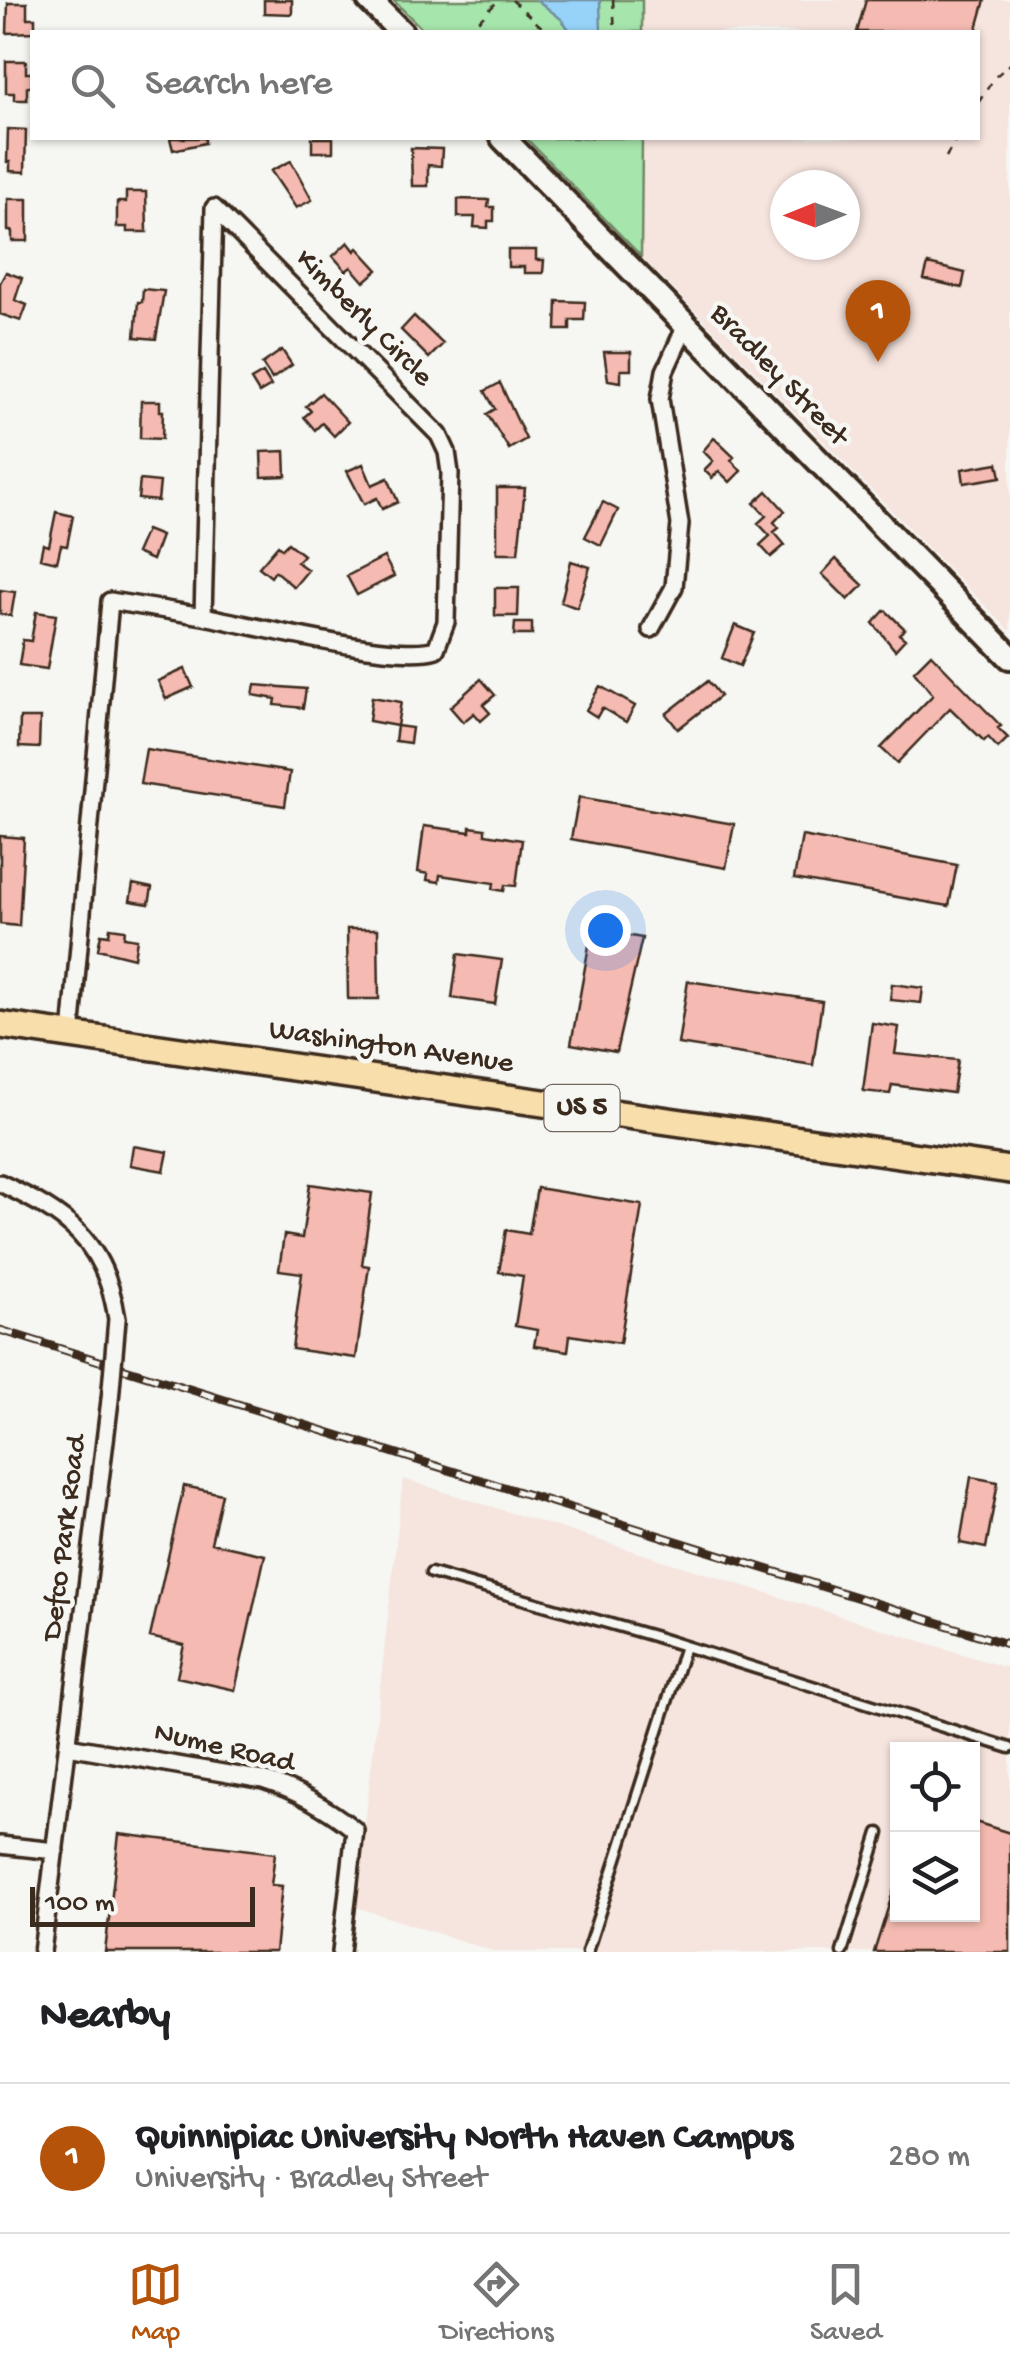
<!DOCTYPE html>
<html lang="en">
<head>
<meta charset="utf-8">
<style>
  body { margin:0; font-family:"Gochi Hand",sans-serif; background:#f2f2f2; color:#202124 }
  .controls { position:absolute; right:30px; bottom:30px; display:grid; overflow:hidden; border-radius:0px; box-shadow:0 2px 8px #0004 }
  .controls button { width:90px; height:90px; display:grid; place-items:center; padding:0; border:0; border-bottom:2px solid #e0e0e0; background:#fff; color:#202124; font:50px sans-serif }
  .compass { position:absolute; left:770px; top:170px; width:90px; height:90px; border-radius:50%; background:#fff; box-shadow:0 2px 8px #0004; rotate:269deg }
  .scale { position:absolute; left:30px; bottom:25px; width:225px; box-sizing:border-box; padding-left:10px; border:5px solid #3b2a1e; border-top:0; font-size:28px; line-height:35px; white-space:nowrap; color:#3b2a1e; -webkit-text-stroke:8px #f6f6f2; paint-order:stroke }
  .you { position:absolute; left:605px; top:930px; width:35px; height:35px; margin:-25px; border:8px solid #fff; border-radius:50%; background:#1a73e8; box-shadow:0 0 0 15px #1a73e833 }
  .badge { display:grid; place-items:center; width:65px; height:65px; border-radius:50%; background:#b45309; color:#fff; font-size:32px; font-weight:700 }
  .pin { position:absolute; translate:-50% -82px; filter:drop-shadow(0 2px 5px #0008) }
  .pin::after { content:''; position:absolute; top:52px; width:35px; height:30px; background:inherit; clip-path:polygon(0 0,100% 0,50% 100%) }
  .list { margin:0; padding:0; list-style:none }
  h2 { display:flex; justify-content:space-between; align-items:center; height:130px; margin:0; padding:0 40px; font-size:42px }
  h2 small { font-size:32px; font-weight:400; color:#757577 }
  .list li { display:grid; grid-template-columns:65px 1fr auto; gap:30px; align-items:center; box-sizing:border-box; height:150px; padding:0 40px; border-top:2px solid #e0e0e0 }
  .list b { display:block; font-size:38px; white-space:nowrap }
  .list p { margin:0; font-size:32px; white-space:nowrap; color:#757577 }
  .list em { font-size:32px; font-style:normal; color:#757577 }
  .icon { flex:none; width:55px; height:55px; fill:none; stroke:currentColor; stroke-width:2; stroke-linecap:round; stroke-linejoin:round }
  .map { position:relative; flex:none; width:1010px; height:1952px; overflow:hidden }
  .search { position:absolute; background:#fff; box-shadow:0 2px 8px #0004; left:30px; right:30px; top:30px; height:110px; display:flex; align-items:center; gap:25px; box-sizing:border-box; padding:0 35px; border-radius:0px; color:#757577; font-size:38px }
  .sheet { height:280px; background:#fff }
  nav { display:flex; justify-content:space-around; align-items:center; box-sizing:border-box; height:140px; border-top:2px solid #e0e0e0; background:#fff; font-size:28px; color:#757577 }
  nav a { display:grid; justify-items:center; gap:5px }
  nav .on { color:#b45309 }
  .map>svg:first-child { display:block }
  .built { fill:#f6e4de; fill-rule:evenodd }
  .green { fill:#a6e5ac; stroke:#708865; stroke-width:2.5 }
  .water { fill:#97d3f8; stroke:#728fa1; stroke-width:2.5 }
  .building { fill:#f5bab1; stroke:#3b2a1e; stroke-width:2.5 }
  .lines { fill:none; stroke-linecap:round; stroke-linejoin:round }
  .lane-casing { stroke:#3b2a1e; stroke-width:15 }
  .street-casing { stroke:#3b2a1e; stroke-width:22 }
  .secondary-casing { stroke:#3b2a1e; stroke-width:30 }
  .primary-casing { stroke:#3b2a1e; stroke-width:32 }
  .path { stroke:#3b2a1e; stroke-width:2.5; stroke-dasharray:8 8; stroke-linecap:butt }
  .lane { stroke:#f6f6f2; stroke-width:8 }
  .street { stroke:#f6f6f2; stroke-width:15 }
  .secondary { stroke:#f6f6f2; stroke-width:22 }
  .primary { stroke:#f8deab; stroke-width:25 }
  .rail-casing { stroke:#3b2a1e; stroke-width:9 }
  .rail { stroke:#f6f6f2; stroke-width:5; stroke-dasharray:15; stroke-linecap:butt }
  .street-bridge-casing { stroke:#3b2a1e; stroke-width:22; stroke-linecap:butt }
  .street-bridge { stroke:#f6f6f2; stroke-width:15 }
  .labels { text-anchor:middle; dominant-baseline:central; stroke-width:9; stroke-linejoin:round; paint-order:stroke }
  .shield { fill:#f6f6f2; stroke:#73675e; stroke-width:2.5 }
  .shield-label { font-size:28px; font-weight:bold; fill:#3b2a1e }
  .street-label { font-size:30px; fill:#3b2a1e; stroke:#f6f6f2 }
</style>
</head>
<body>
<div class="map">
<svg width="1010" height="1952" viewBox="0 0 1010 1952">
  <rect width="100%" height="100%" fill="#f6f6f2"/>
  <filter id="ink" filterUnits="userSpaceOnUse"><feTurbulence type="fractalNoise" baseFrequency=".01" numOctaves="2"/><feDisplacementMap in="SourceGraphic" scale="20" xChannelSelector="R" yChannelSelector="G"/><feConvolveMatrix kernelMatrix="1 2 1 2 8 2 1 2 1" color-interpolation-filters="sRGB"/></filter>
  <g filter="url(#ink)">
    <path class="built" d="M642,0H1010V631L641,256L642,138H978V32H642ZM785,185H845V245H785Z
      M403,1479L1010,1669V1952H496L356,1907ZM898,1750H972V1914H898Z"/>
    <path class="green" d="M393,0H642V32H425Z
      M526,138H642L641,256Z"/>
    <path class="water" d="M537,0H600L601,32H571L561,19Z"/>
    <path class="building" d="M264,0H292V14L264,13Z
      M866,0H985L976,32H857Z
      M8,3H27V18H35V32L7,33Z
      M6,61H26V73H32V87H27V100H14V93H6Z
      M8,129L26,130L25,172L10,171V162H7Z
      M170,138H205V143L173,150Z
      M312,138H333V152H312Z
      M411,148L442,149L441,166L428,165V186H412Z
      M291,161L312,200L296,208L271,171Z
      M126,192H146L147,232H127V227H117V202H126Z
      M8,199H28V241H12V231H8Z
      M458,199L489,200L488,207H494V221H488V228L474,227L475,217H458Z
      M348,242L355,251L358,248L378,270L364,282L351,267L346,271L333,256Z
      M508,250H536V260H544L543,273H524V267H508Z
      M928,264L965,273L962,288L924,279Z
      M6,272L22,278L15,300L27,305L21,321L0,314V283Z
      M143,289L164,291L156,339L135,337L138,302H142Z
      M557,301L585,302L584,320H570V330H556Z
      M414,316L443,344L429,358L401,330Z
      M282,350L292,365L272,379L262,364Z
      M604,352H631V370H621V382L608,380Z
      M263,373L271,386L259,393L251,380Z
      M500,383L526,439L509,449L487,414L495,409L485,391Z
      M321,393L348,422L334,436L322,423L315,430L304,417L311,411L306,406Z
      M141,401H160V411H163L162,439L140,438Z
      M714,438L734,457L731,460L741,471L730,482L719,471L712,478L704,470L713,461L703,451Z
      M285,451L286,476L262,477L261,452Z
      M998,463L1001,477L964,483L962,469Z
      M363,464L372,485L388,478L398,502L382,509L377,498L364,504L347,471Z
      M140,480L160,482L158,501L138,499Z
      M497,488H525L518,553H497Z
      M767,491L785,511L774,522L779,528L774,532L785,545L771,557L760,545L770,536L758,523L766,516L754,503Z
      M603,502L618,510L601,545L585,537Z
      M56,512L73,516L67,546L61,545L57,562L40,558L43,544L49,546Z
      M146,530L161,536L152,560L136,553Z
      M288,543L303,555L297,562L308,570L294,587L275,571L271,577L259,567L278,545L282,549Z
      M384,557L394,576L357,595L347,576Z
      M836,559L863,585L848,600L822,574Z
      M571,561L590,567L577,608L561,602Z
      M495,588H519L518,616H495Z
      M0,590L15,592L11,616L0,614Z
      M885,610L905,629L899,634L905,639L895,650L873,623Z
      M36,612L56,615L47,669L19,665L23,640L31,641Z
      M515,623H532V635H514Z
      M735,625L754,633L740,666L722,658Z
      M931,654L1001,726L998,728L1008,738L998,748L988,737L984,741L950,708L897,763L881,748L933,695L914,671Z
      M185,669L193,687L166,699L158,681Z
      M481,679L495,695L483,705L490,713L481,721L474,713L463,722L450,707Z
      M708,681L720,696L678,729L666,714Z
      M255,685L306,689L303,708L275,705L276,699L253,695Z
      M600,686L635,706L626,722L602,708L597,717L586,710Z
      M372,697L401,702L397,726L369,721Z
      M20,718H40L39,748L19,747Z
      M397,726L412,728L410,743L395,741Z
      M146,749L290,772L285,806L140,784Z
      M579,797L734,824L726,868L571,839Z
      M424,826L470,832V827L485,829V834L522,840L516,886L505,885L504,891L493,889L494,883L440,875L439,882L427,880L428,874L418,872Z
      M0,836L24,838L19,926L0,924Z
      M802,836L957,865L949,906L794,879Z
      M133,884L152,888L149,904L130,901Z
      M110,928L125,930L124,937L137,939L134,958L98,949L101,934L109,935Z
      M347,929H378L379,999H348Z
      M592,929L642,938L616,1052L571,1044Z
      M458,954L502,960L495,1004L452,998Z
      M688,981L822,1001L813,1065L678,1044Z
      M892,984L923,988L921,1003L890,1000Z
      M872,1023L899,1027L895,1054L958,1060L953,1093L892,1085L890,1094L863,1091Z
      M133,1146L168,1152L164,1171L130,1165Z
      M310,1184L372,1193L362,1265L369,1266L356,1358L292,1349L302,1273L279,1270L284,1235L302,1238Z
      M537,1188L642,1205L620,1343L570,1335L568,1351L534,1346L537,1330L515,1326L523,1276L499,1272L506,1230L529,1234Z
      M971,1477L998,1482L986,1548L960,1543Z
      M184,1486L222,1494L211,1543L265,1555L235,1690L177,1677L184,1645L150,1637Z
      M972,1821L1010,1833V1952H874L895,1886H898V1914H972Z
      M119,1834L275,1853L271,1885L282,1886L275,1952H105Z"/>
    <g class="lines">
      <defs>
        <path id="lane" d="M431,1573L653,1636L1010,1748
          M587,1952L685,1646
          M842,1952L879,1833"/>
        <path id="street" d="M214,208L439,435L447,452L450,473L446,622L436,649C396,662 252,625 203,616Z
          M651,629L674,587L680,524L660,399L665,371L686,325
          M71,1035L110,601L203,616
          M0,1183C67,1215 105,1240 117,1319
          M68,1746L263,1780C298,1791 326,1807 355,1830L341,1952
          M0,1845L55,1851
          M42,1952L110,1400"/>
        <path id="secondary" d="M369,0L401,32
          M503,138L1010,657"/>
        <path id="primary" d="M0,1025L1010,1170"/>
      </defs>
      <use href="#lane" class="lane-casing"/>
      <use href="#street" class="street-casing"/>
      <use href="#secondary" class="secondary-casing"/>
      <use href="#primary" class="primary-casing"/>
      <path class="path" d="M512,0L547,32
        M613,0L615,32
        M467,32L499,0
        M978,103L995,77L1010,64
        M946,157L957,138"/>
      <use href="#lane" class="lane"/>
      <use href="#street" class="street"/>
      <use href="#secondary" class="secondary"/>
      <use href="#primary" class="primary"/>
      <defs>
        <path id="rail" d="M0,1330L1010,1645"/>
      </defs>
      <use href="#rail" class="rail-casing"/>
      <use href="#rail" class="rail"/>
      <defs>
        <path id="street-bridge" d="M110,1400L117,1319"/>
      </defs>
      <use href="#street-bridge" class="street-bridge-casing"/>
      <use href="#street-bridge" class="street-bridge"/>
    </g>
  </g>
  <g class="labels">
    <rect class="shield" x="544.5" y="1085" width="75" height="46" rx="8"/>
    <g class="shield-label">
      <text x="582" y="1108">US 5</text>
    </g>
    <g class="street-label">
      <text transform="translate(363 319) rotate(45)">Kimberly Circle</text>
      <text transform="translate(778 376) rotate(46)">Bradley Street</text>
      <text transform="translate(391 1048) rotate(8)">Washington Avenue</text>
      <text transform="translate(66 1538) rotate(-83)">Defco Park Road</text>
      <text transform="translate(224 1749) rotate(13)">Nume Road</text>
    </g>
  </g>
</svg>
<div class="controls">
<button><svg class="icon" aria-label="locate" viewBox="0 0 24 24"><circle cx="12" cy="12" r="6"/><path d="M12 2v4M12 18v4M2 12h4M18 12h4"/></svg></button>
<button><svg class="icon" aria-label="layers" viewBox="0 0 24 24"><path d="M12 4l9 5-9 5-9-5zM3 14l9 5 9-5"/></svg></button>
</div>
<svg class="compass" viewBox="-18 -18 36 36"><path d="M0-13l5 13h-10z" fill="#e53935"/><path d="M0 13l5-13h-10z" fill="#757577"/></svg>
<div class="scale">100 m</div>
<div class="you"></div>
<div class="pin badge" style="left:878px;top:362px">1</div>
<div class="search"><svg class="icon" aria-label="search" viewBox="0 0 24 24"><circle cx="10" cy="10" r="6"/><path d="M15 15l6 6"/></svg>Search here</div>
</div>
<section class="sheet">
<h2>Nearby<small></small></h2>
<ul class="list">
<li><span class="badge">1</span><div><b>Quinnipiac University North Haven Campus</b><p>University · Bradley Street</p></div><em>280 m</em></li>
</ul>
</section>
<nav>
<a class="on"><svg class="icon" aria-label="map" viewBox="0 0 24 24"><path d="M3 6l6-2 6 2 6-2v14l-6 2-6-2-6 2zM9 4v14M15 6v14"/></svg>Map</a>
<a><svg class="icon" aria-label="directions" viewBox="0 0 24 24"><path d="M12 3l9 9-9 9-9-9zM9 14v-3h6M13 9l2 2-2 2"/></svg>Directions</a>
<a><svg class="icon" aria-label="saved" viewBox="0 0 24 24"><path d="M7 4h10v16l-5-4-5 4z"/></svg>Saved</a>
</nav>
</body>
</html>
